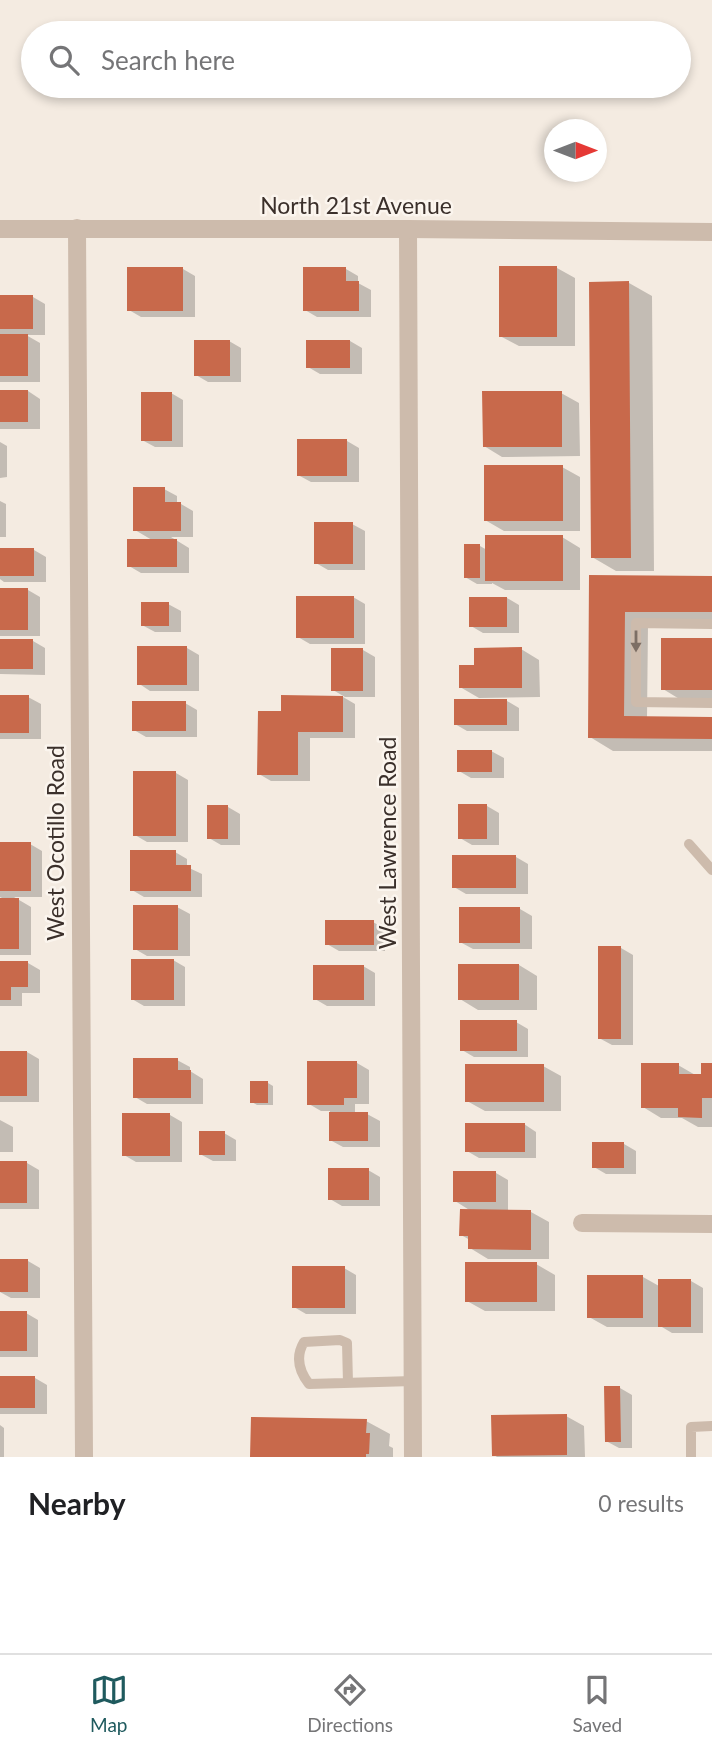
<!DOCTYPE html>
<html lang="en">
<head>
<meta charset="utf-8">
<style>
  body { margin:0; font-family:Lato,sans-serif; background:#f2f2f2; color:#202124 }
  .compass { position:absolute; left:544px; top:119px; width:63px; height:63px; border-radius:50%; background:#fff; box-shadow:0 4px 10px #0003; rotate:90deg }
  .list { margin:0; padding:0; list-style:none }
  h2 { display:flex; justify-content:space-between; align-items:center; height:91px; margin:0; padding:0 28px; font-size:30px }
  h2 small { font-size:23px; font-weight:400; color:#757577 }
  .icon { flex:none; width:38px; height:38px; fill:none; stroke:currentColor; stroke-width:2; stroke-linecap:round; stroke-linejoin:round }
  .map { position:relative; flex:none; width:712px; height:1457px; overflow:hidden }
  .search { position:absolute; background:#fff; box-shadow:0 4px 10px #0003; left:21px; right:21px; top:21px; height:77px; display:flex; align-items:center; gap:18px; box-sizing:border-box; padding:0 24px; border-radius:38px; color:#757577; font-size:26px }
  .sheet { height:196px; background:#fff }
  nav { display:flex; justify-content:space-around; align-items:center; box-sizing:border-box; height:98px; border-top:2px solid #e0e0e0; background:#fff; font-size:19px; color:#757577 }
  nav a { display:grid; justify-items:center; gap:4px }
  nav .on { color:#1f5a5e }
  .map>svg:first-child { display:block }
  .shadow { fill:#0003 }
  .building { fill:#c8694b }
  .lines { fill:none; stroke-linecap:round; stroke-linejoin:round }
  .service { stroke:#cdbbac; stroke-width:10 }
  .minor { stroke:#cdbbac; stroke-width:18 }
  .tertiary { stroke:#cdbbac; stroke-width:18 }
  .oneway { fill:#7d6f65 }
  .labels { text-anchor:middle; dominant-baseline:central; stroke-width:5; stroke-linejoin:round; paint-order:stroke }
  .street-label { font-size:23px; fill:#3b302b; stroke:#fbf5ee }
</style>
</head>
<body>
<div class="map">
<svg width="712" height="1457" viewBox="0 0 712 1457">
  <rect width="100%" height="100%" fill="#f4ebe1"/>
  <path class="shadow" d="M557,268L575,278V346H519L500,336Z
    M183,269L195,276V317H141L129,310Z
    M346,269L358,276V283L371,290V317H317L305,310Z
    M629,283L652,296L654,571H616L592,557Z
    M0,297H33L45,304V335H26L40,343V382H0Z
    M229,341L241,348V382H208L196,375Z
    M350,341L362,348V374H320L308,367Z
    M0,391H28L40,399V429H0Z
    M171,393L183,400V447H155L142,440Z
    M561,393L579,403L580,456L502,457L484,446Z
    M347,441L359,448V482H311L298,475Z
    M0,442L7,446V477L0,478Z
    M562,467L580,477V531H504L485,520Z
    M164,489L177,496V504H181L193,511V537H171L189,548V573H141L129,566L152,540L135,530Z
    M0,501L6,504V537H0Z
    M352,524L365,531V570H328L316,563Z
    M562,537L580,548V590H505L492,583V584H477L465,577L480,546L487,550Z
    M0,550H34L46,557V582H4L0,579Z
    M590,576L712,577V624H648L647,718H712V751H613L590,737Z
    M0,590H28L40,597V636H0Z
    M353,597L365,604V644H310L298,637Z
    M507,598L519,605V633H483L471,626Z
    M168,604L181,611V632H155L142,625Z
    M712,640V703H686L663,689Z
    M0,641H33L45,648V675L0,674Z
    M187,648L199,655V691H150L138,683Z
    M521,649L539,660L540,697L479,698L460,687L476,667Z
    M363,650L375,657V697H345L333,690Z
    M0,697H28L41,704V739H0Z
    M343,697L355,704V738H310V781H271L259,774L283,713Z
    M507,701L519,708V731H467L455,724Z
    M185,703L197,710V737H146L134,730Z
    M491,751L504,758V778H471L459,771Z
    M176,773L188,780V842H147L135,835Z
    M487,806L499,813V845H472L460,838Z
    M228,807L240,814V845H221L209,838Z
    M0,844H30L42,851V897H14L31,907V955H0V899H4L0,897Z
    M175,852L187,859V867L202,874V897H144L132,890Z
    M516,857L528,864V894H466L454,887Z
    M177,907L190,914V956H147L135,949Z
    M520,909L532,916V949H473L460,942Z
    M373,922L385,929V951H339L327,944Z
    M621,948L633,955V1045H612L599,1038Z
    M173,960L185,967V1006H144L132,999Z
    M0,963H28L40,970V993H22V1006H0Z
    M519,965L537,976V1010H478L460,999Z
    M363,966L375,973V1006H327L315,999Z
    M516,1022L528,1029V1057H474L462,1050Z
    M0,1052H27L39,1059V1102H0Z
    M177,1060L190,1067V1071L203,1079V1104H147L135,1097Z
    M357,1063L369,1070V1104H355V1114H367L380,1121V1147H343L330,1140V1111H321L309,1104Z
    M712,1064V1127H698L682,1118H661L643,1107L678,1065L697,1076H703Z
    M543,1066L561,1076V1111H485L467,1101Z
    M268,1083L273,1086V1105H257L252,1102Z
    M170,1115L182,1122V1162H136L124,1155Z
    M0,1120L13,1127V1152H0Z
    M524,1124L536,1132V1158H479L467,1151Z
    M224,1133L236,1140V1161H213L200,1154Z
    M624,1144L636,1151V1174H606L594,1167Z
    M0,1163H27L39,1170V1209H0Z
    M368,1170L380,1177V1206H342L330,1199Z
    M496,1173L508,1180V1211L531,1212L549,1222V1259H488L470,1248V1240L461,1235L471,1211L455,1201Z
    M0,1261H28L40,1268V1298H11L0,1292Z
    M536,1264L555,1275V1311H485L467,1301Z
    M344,1268L356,1275V1314H306L294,1307Z
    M589,1277H643L659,1286L691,1281L703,1288V1333H672L662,1327H607L589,1317Z
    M0,1313H26L38,1320V1357H0Z
    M0,1378H35L47,1385V1414H0Z
    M620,1388L632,1395V1448H619L606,1441Z
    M566,1416L584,1426L585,1457H497L494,1455Z
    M366,1421L390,1434L389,1446L393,1448V1457H252Z
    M0,1425L4,1428V1457H0Z"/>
  <path class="building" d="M499,266H557V337H499Z
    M127,267H183V311H127Z
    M303,267H346V281H359V311H303Z
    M629,281L631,558H591L589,282Z
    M0,295H33V329H0Z
    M0,334H28V376H0Z
    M194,340H230V376H194Z
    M306,340H350V368H306Z
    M0,390H28V422H0Z
    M482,391H562V447H483Z
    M141,392H172V441H141Z
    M297,439H347V476H297Z
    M484,465H563V521H484Z
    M133,487H165V502H181V531H133Z
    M314,522H353V564H314Z
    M485,535H563V581H485Z
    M127,539H177V567H127Z
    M464,544H480V578H464Z
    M0,548H34V576H0Z
    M589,575L712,576V612H625L624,716L712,717V739L588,738Z
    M0,588H28V630H0Z
    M296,596H354V638H296Z
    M469,597H507V627H469Z
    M141,602H169V626H141Z
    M661,638H712V690H661Z
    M0,639H33V669H0Z
    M137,646H187V685H137Z
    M522,647V688H459V665H474V648Z
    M331,648H363V691H331Z
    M0,695H29V733H0Z
    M281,695L343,696V732H298V775H257L258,711H281Z
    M454,699H507V725H454Z
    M132,701H186V731H132Z
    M457,750H492V772H457Z
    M133,771H176V836H133Z
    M458,804H487V839H458Z
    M207,805H228V839H207Z
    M0,842H31V891H0Z
    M130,850H176V865H191V891H130Z
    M452,855H516V888H452Z
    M0,898H19V949H0Z
    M133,905H178V950H133Z
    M459,907H520V943H459Z
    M325,920H374V945H325Z
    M598,946H621V1039H598Z
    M131,959H174V1000H131Z
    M0,961H28V987H11V1000H0Z
    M458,964H519V1000H458Z
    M313,965H364V1000H313Z
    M460,1020H517V1051H460Z
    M0,1051H27V1096H0Z
    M133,1058H178V1070H191V1098H133Z
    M307,1061H357V1098H344V1105H307Z
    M641,1063H679V1074H701V1063H712V1098H702V1118L678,1117V1108H641Z
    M465,1064H544V1102H465Z
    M250,1081H268V1103H250Z
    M329,1112H368V1141H329Z
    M122,1113H170V1156H122Z
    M465,1123H525V1152H465Z
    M199,1131H225V1155H199Z
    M592,1142H624V1168H592Z
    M0,1161H27V1203H0Z
    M328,1168H369V1200H328Z
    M453,1171H496V1202H453Z
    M460,1209L531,1210V1250L468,1249V1236H459Z
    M0,1259H28V1292H0Z
    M465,1262H537V1302H465Z
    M292,1266H345V1308H292Z
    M587,1275H643V1318H587Z
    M658,1279H691V1327H658Z
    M0,1311H27V1351H0Z
    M0,1376H35V1408H0Z
    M604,1386H620L621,1442H605Z
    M567,1414V1455L492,1456L491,1415Z
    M251,1417L367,1419L366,1433H370L369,1454H366V1457H250Z"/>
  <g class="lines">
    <path class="service" d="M712,624L636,623V702L712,703
      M689,844L712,870
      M348,1383L347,1343L340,1340L304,1342C295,1357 299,1371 309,1384L413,1381
      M691,1457V1427L712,1426"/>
    <path class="minor" d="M77,228L84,1457
      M408,229L413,1457
      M582,1223L712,1224"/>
    <path class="tertiary" d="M0,229H408L712,232"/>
  </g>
  <defs><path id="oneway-solid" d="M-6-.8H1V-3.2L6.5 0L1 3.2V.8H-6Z" transform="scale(1.75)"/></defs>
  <use class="oneway" href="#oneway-solid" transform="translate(636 641) rotate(90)"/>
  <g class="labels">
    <g class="street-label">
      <text x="356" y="205">North 21st Avenue</text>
      <text transform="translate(55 843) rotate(-90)">West Ocotillo Road</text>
      <text transform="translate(387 843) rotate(-90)">West Lawrence Road</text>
    </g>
  </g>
</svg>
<svg class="compass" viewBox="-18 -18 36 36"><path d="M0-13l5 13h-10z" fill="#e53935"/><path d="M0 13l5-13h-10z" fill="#757577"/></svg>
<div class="search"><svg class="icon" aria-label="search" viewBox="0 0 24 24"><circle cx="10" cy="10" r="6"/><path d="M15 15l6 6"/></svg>Search here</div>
</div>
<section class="sheet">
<h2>Nearby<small>0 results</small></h2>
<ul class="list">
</ul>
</section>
<nav>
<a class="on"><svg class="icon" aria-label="map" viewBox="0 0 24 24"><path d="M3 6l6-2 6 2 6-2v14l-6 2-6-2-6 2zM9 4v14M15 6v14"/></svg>Map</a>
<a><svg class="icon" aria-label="directions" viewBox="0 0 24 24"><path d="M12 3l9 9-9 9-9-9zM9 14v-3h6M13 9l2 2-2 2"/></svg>Directions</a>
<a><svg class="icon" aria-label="saved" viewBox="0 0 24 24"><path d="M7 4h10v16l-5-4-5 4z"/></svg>Saved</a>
</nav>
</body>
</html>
